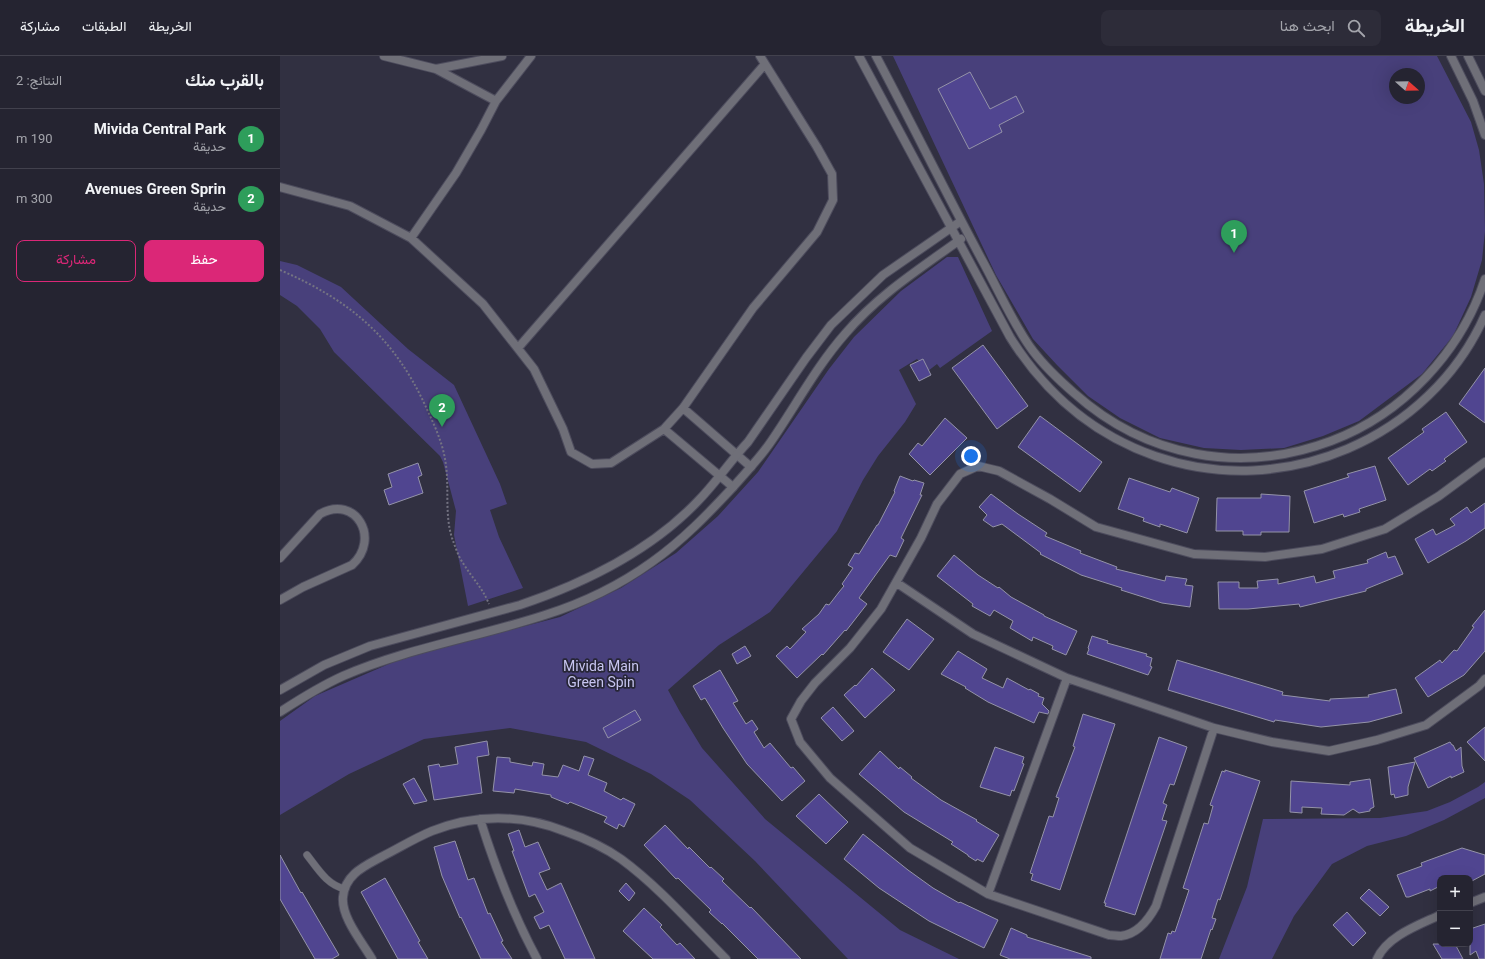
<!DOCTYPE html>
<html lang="ar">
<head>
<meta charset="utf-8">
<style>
  body { margin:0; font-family:Roboto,Vazirmatn,sans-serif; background:#2d2c39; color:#f1f3f6; direction:rtl }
  .controls { position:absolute; right:12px; bottom:12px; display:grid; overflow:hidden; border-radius:8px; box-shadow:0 4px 16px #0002 }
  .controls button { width:36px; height:36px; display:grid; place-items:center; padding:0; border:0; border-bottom:1px solid #42414d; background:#252431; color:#f1f3f6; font:20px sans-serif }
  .compass { position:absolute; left:1109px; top:12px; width:36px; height:36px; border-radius:50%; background:#252431; box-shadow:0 4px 16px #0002; rotate:110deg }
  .you { position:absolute; left:691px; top:400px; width:14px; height:14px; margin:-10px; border:3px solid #fff; border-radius:50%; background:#1a73e8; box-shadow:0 0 0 6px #1a73e833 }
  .badge { display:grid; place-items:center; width:26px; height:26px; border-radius:50%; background:#db2777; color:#fff; font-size:13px; font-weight:700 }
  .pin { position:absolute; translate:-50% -33px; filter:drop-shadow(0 1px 2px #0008) }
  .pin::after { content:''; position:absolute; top:21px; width:14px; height:12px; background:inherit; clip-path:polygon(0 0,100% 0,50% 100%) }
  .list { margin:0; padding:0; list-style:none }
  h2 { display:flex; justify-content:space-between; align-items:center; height:52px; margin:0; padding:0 16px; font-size:17px }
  h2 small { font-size:13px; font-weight:400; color:#a3a4ab }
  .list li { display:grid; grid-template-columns:26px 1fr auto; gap:12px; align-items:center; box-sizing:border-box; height:60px; padding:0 16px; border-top:1px solid #42414d }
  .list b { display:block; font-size:15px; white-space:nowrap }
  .list p { margin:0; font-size:13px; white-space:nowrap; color:#a3a4ab }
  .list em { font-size:13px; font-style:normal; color:#a3a4ab }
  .actions { display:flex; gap:8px; padding:12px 16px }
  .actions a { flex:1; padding:9px 0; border:1px solid #db2777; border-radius:8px; text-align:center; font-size:14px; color:#db2777 }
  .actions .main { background:#db2777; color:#fff }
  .icon { flex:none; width:22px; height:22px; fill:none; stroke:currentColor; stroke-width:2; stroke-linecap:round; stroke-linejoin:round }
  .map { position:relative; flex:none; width:1205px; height:903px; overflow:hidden; direction:ltr }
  header { display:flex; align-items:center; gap:24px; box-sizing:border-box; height:56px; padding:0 20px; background:#252431; border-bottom:1px solid #42414d }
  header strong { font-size:19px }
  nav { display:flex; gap:22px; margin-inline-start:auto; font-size:14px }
  .search { width:280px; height:36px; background:#2d2c39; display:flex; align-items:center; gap:10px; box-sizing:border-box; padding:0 14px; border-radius:8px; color:#a3a4ab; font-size:15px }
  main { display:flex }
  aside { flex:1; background:#252431 }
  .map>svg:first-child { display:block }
  .green { fill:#48407b; fill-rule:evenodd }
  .building { fill:#504590; stroke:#9493a8 }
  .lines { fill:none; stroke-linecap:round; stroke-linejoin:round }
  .service-casing { stroke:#4d4c5d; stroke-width:8 }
  .minor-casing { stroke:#4d4c5d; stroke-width:10 }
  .tertiary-casing { stroke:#4d4c5d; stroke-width:10 }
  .path { stroke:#747382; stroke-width:2; stroke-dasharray:2 2; stroke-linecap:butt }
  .service { stroke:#6f6f78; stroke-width:7 }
  .minor { stroke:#6f6f78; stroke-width:8 }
  .tertiary { stroke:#6f6f78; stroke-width:8 }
  .labels { text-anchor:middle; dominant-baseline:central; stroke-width:3.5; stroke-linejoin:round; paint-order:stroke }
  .park-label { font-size:14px; fill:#c7c5f0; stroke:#272637 }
</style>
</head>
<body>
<header>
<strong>الخريطة</strong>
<div class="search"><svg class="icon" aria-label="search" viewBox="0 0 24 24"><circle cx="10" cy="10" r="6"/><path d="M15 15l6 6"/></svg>ابحث هنا</div>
<nav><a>الخريطة</a><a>الطبقات</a><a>مشاركة</a></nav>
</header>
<main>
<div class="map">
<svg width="1205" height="903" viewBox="0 0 1205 903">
  <rect width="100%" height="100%" fill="#313041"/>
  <path class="green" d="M613,0H1157L1191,66L1199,94L1204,128L1205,175L1202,204L1191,241L1173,280L1142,318L1079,365L1043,380L1004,392L961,394L924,392L880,382L840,362L808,340L777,309L753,283L716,219ZM1115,18H1139V42H1115Z
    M667,201H678L712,275L660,312L657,308L648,315L637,303L619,314L636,348L625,366L598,400L583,424L557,475L490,556L439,589L388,634L400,656L422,692L485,763L620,874L679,903H568L475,805L410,744L371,718L306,686L230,672L144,683L69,718L0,759V665L35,640L125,601L280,561L341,532L396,497L438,460L478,416L549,313L574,281L621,235Z
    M0,205L17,209L61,231L128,293L174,329L220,428L227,448L210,454L219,481L243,532L188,550L174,479L176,455L163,406L160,400L54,296L40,273L17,250L0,239Z
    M1205,726V742L1164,764L1126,780L1087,790L1052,808L1014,860L992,903H939L967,831L983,763L1100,762L1147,755L1170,746L1198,731Z"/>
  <path class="building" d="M690,16L710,53L736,40L744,56L719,69L722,76L689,93L658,33Z
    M703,289L748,350L717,373L672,312Z
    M643,303L651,319L639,325L630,309Z
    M1205,312V367L1179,348Z
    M1166,356L1187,386L1164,403L1166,405L1152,415L1150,413L1128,429L1108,402L1144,376L1142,373Z
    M760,360L822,406L800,436L738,391Z
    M665,362L687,382L650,419L629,398L638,387L642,390Z
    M138,407L142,419L138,421L143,437L109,449L104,434L112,431L108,418Z
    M1095,410L1106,444L1079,453L1080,456L1064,461L1063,458L1034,467L1024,435L1069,421L1067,418Z
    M620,420L633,425L634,424L644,427L640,439H642L621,482L624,484L616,501L610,499L579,542L587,548L566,575L565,574L543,599L542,598L517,622L496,600L507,590L510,593L526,576L522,573L539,558L546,548L549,549L559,536L564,530L562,528L573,512L568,509L575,497L579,498L597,469H598L615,436L614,435Z
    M849,422L890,436L892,432L919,442L907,477L880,468V471L863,465L864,462L838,453Z
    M711,438L738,458L767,477L765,480L801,495L800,497L837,511L836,513L885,525L886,520L907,523L905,529L913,530L910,551L882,547L841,534L842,532L801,519L760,498L761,497L722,468L713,471L703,464L707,459L699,451Z
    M981,438L1010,440L1009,476H981V479H963V475H936L937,442H981Z
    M1205,447V472L1186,485L1148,507L1135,483L1153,473L1156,479L1175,469L1170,463L1187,451L1191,457Z
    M1106,496L1108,502L1115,500L1123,518L1086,533V535L1020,551L1019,548L968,553H939L938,526H959V532H978L977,525L998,523V528L1034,520L1036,527L1055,522L1053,515L1088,507L1087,504Z
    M674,499L698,519L718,532L719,531L731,541L764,559V560L797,575L786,599L772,593L773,590L753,581L752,585L730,572L733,565L714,554L710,560L692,550L693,548L657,520Z
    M1205,554V595L1184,619L1148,641L1135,622L1160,604L1162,607L1174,594L1177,595L1194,571L1192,570Z
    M627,563L654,583L629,614L603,596Z
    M812,580L828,585L827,587L867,598L866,600L872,602L870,610L872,611L868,619L807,598L809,593L808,592Z
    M465,590L471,600L457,608L452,598Z
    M678,595L707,613L702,622L723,632L727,622L749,634L750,633L759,638L758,640L764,642L762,648L769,655L768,658L759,656L754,667L708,646L685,632L686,631L661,618Z
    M897,604L1003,636L1002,639L1050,645V643L1089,641L1088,639L1116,633L1122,657L1089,666L1041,671L995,664L994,666L888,634Z
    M592,612L615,634L585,662L564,639L575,629L576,630Z
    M440,614L458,645L453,647L466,668L472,664L478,673L474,676L484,692L490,687L511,712L513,711L525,725L502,745L467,708L443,672L425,642L421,644L413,630Z
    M553,651L574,675L562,685L541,662Z
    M355,654L361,664L328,682L323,672Z
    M803,658L835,668L780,834L751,824L753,818L750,817L769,760L773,761L779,742L776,741L795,691L793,690Z
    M1205,671V705L1187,686Z
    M879,681L907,691L894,729L890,728L883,747L887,749L882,764L887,765L855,859L825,850L826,847H824Z
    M207,685L209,699L197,701L202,737L154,744L148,710L159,708L160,711L178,708L175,691Z
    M1170,686L1172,689H1173L1176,695L1181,691L1182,710L1184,716L1171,722V720L1148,732L1134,702Z
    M715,691L744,701L742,707L744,708L741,716L734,735L732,734L730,740L700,731Z
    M600,695L619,713L620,711L632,721L631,722L661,744L697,764L696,765L719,779L703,806L697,803L696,805L688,800V799L671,788L673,786L624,756L579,718Z
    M304,700L314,703L308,719L327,727L324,735L341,744L343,742L355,748L344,771L339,768L337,773L324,766L327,761L290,746L288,748L271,741V739L235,733L234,737L213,735L217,701L230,702V706L252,710L253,706L264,708L262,719L278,721L283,709L299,715Z
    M1135,706L1128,731V739L1115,742L1114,738L1111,739L1108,711Z
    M945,714L980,725L940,844L938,843L932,862L936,863L932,874L931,873L921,903H880L888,877L891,878L892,875L895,876L909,834L903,832L924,767L928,768L933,750L930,749L942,715L945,716Z
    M134,722L147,745L134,748L123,728Z
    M1090,723L1094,751L1090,753V755L1079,757L1073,753L1064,759L1041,758L1042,752L1022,751V757L1010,756L1011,725L1070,729V726Z
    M539,738L568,766L546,788L516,760Z
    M385,769L408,793L409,791L430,812L431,811L444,823L442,825L470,852L471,851L521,903H478L442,867V868L429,856L431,854L398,822L396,823L364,789Z
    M239,774L245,791L258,786L270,813L259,817L267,834L281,827L315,903H285L269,869L260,873L254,861L264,856L255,838L249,841L232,795H234L228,778Z
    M583,778L628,814L653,832L679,847L680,846L718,864L704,892L649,865L599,832L564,803Z
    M175,785L188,824L194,822L208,858L210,857L223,885L221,886L232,903H201L181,861L180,862L162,820L154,791Z
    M1182,792L1205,799V818L1190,826V822H1160V830L1150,835V833L1129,841H1126L1117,819L1142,810L1141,807Z
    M0,799L21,837L22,836L59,899L52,903H35L0,843Z
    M105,822L140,885L138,886L148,903H118L81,836Z
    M346,827L355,837L349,845L339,835Z
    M1089,833L1109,851L1100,860L1080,842Z
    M364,852L382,869L380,871L397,889L400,887L415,903H373L343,875Z
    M1067,856L1086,877L1073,890L1053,869Z
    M1205,868V903H1199L1196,895L1190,899V873Z
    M731,872L747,879V881L811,901V903H730L720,899Z
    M1153,888H1175L1183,903H1162Z"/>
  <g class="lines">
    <defs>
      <path id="service" d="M27,799C38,813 47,829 65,833"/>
      <path id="minor" d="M104,0L156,13L216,45
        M156,13L222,0
        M0,131L70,150L131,182L203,248L254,313L283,373L291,396L312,408L331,407L384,373L403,352L473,252L537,176L553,144L552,118L537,91L480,0
        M131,182L176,117L201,74L216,45L251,0
        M238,292L485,8
        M403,352L471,411
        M384,373L453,431
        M0,502L40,458C76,438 101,483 72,509L23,531L0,544
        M617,527L693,578L787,622L934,672L992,686L1049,695L1097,684L1146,669L1199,630L1205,623
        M934,672L876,850C869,863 858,878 841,880C837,880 833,879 829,879L708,838L630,792L550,722L520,686L511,663L521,645L535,627L570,592L601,553L641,482L657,448L680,418L698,410L719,415L770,443L816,471L914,498L985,501L1042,493L1105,473L1159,440L1205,406
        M200,763C215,811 233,858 257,903
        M708,838L787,622
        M1190,847L1205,841
        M92,903C82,886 61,861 63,841C65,818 85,810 103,800C119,792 135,782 152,775C195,758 241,758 284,775C304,782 324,791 341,803C378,830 413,870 446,903
        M1097,903C1107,880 1139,869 1160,859"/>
      <path id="tertiary" d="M579,0L730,281C765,337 812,378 875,400C1003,445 1150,383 1205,259
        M596,0C632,68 666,137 702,204C718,233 734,270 753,295C765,311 779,324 794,337C866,401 960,419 1051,385C1123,358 1181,296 1205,223
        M1171,0L1193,45L1205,79
        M1188,0L1205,35
        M0,634L44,609L90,590L240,549C305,527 369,496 417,446C436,427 450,405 468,386L526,302L551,269L603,219L681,165
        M0,656C20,643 41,630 63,620C128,592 198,581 265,559C303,547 340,529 372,506C403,484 428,458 454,430C466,416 479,403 490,387C515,351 536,311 565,278C598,239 641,212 681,183"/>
    </defs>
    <use href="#service" class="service-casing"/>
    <use href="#minor" class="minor-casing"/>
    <use href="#tertiary" class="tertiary-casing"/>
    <path class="path" d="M0,214C69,244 113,280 145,349C153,366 162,385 165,403C170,429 164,457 172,482C175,490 178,500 183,507C192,522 202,531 209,548"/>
    <use href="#service" class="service"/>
    <use href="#minor" class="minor"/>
    <use href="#tertiary" class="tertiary"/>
  </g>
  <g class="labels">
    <g class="park-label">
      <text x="321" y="610">Mivida Main<tspan x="321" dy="16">Green Spin</tspan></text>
    </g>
  </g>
</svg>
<div class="controls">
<button>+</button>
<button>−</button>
</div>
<svg class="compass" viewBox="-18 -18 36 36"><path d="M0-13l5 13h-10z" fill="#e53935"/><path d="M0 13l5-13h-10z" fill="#a3a4ab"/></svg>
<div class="you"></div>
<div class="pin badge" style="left:954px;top:197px;background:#2e9e5b">1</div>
<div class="pin badge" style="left:162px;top:371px;background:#2e9e5b">2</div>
</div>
<aside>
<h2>بالقرب منك<small>النتائج: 2</small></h2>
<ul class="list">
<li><span class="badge" style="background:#2e9e5b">1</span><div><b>Mivida Central Park</b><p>حديقة</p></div><em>190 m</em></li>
<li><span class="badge" style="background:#2e9e5b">2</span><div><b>Avenues Green Sprin</b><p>حديقة</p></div><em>300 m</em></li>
</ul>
<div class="actions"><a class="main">حفظ</a><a>مشاركة</a></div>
</aside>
</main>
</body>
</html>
